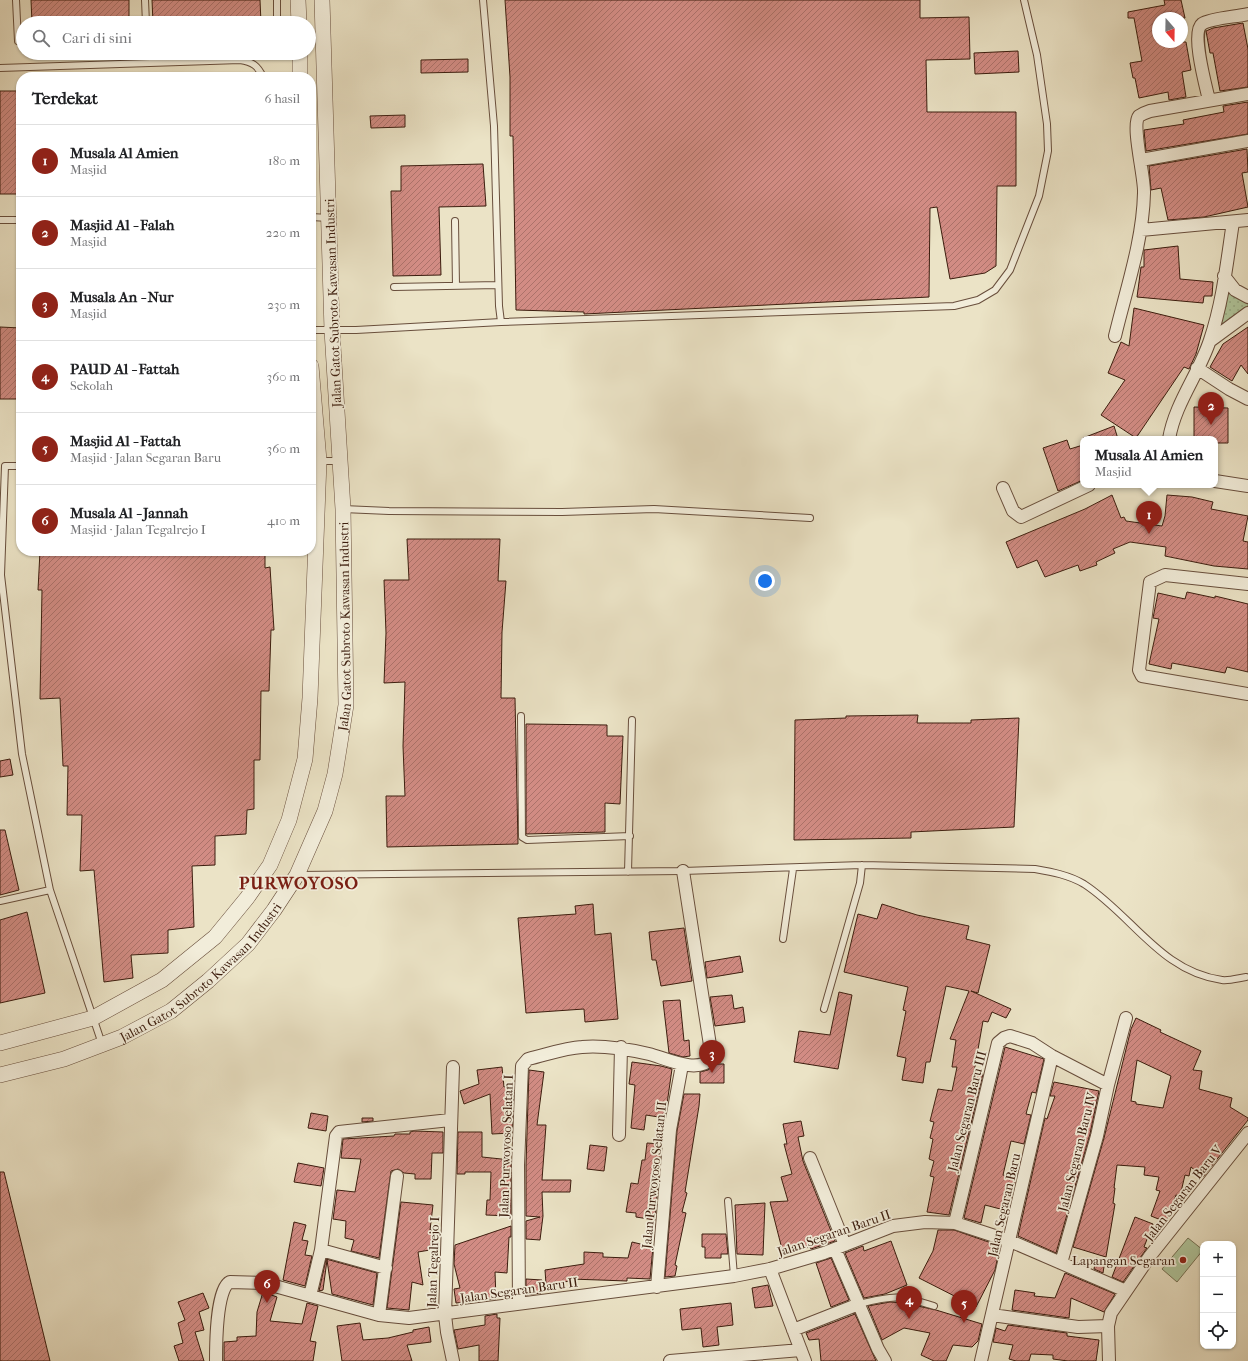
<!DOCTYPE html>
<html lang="id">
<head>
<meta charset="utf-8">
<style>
  body { margin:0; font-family:"IM FELL French Canon",serif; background:#f6f6f6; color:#202124 }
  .controls { position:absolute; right:12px; bottom:12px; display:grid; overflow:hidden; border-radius:8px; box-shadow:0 1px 3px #0004 }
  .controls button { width:36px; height:36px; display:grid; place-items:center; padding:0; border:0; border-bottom:1px solid #e0e0e0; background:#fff; color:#202124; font:20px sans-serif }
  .compass { position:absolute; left:1152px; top:12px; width:36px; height:36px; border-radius:50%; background:#fff; box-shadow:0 1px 3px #0004; rotate:160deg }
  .you { position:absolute; left:765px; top:581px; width:14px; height:14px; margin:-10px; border:3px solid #fff; border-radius:50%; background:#1a73e8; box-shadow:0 0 0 6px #1a73e833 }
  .badge { display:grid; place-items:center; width:26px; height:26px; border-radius:50%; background:#8f2418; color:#fff; font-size:13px; font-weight:700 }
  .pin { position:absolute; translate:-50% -33px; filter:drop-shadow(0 1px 2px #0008) }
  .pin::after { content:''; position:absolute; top:21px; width:14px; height:12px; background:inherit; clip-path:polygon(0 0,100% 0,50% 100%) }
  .popup { position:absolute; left:1080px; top:436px; width:138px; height:52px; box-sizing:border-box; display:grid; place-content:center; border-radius:8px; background:#fff; filter:drop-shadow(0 1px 3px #0005); font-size:13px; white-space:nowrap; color:#757577 }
  .popup b { font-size:15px; color:#202124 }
  .popup::after { content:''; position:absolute; left:50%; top:100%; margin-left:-8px; border:8px solid transparent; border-top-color:#fff }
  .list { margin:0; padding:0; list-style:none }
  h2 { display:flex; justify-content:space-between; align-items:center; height:52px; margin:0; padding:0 16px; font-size:17px }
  h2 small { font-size:13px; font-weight:400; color:#757577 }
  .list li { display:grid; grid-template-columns:26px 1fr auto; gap:12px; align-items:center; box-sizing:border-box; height:72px; padding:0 16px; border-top:1px solid #e0e0e0 }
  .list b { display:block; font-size:15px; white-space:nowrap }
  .list p { margin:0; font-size:13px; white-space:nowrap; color:#757577 }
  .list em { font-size:13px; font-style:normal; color:#757577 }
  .icon { flex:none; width:22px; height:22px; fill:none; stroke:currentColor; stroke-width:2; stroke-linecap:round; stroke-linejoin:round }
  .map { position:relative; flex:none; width:1248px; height:1361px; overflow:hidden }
  .search { position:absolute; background:#fff; box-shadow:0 1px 3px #0004; left:16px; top:16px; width:300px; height:44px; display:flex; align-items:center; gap:10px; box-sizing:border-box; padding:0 14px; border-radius:22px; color:#757577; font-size:15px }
  .panel { position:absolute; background:#fff; box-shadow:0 1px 3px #0004; left:16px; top:72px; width:300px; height:484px; border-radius:16px }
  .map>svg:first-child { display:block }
  .grass { fill:url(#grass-dots); stroke:#767154 }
  .pitch { fill:#b0c59b; stroke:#767154 }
  .building { fill:url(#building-hatch); stroke:#3c1d0e; fill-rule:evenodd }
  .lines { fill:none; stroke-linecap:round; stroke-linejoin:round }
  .service-casing { stroke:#684e3c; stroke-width:8 }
  .minor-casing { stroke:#684e3c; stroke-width:14 }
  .tertiary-casing { stroke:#684e3c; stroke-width:16 }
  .service { stroke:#f2edda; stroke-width:6 }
  .minor { stroke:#f2edda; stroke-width:12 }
  .tertiary { stroke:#f2edda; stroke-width:15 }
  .poi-dot { fill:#8f2418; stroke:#f2edda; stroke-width:1.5 }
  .labels { text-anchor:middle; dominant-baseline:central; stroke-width:3.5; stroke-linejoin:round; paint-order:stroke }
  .street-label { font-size:13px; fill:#3c1d0e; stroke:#f2edda }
  .poi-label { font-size:13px; fill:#3c1d0e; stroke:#f2edda; text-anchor:end }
  .district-label { font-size:17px; font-weight:bold; letter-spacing:1px; fill:#7a1f14; stroke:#f2edda }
</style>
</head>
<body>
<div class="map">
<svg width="1248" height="1361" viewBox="0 0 1248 1361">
  <defs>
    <pattern id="grass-dots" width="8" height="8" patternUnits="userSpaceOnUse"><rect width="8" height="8" fill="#b0c59b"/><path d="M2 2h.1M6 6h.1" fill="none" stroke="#98a984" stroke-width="1.8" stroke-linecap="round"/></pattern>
    <pattern id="building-hatch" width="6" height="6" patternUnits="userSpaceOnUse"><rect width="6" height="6" fill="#d28c84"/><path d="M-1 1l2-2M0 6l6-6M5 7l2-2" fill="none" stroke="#ac726a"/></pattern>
  </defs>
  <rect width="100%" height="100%" fill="#ebe3c6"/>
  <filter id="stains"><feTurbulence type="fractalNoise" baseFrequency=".005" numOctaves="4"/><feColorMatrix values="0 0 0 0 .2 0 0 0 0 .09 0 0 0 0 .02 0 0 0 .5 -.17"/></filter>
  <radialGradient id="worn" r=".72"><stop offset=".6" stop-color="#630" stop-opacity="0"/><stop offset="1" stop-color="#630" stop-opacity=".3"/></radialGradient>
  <path class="grass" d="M1224,290L1248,299V308L1215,336Z"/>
  <path class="pitch" d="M1188,1238L1203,1250L1177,1282L1162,1269Z"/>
  <path class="building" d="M31,0H129V23H32Z
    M152,0H260L261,23H153Z
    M505,0H920V18L969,17L970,59L926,60L927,112H1016V186H997L996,266L985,273L950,279L937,207L930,208L929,297L584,314V312L516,310L513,136H510V77Z
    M1164,0H1181L1185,18H1158V42H1186L1191,70L1182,72L1186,97L1169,100L1168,92L1139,98L1135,78H1133L1130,63L1142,61L1134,18H1128V12L1165,5Z
    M1243,23L1248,49V87L1220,91L1213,53H1210L1206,31L1213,28Z
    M1018,51L1019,72L975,74L974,53Z
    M468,59V72L421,73V60Z
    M0,91H21V194H0Z
    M1248,102V134L1146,151L1144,130L1184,124L1183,120L1224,112L1223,106Z
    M405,115V127L371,128L370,116Z
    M1247,149L1248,172L1242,173L1248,207L1204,217L1168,220L1161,188L1151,190L1149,166Z
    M483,164L486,206L439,207L441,275L393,276L391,191H401V166Z
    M1178,246L1180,279L1213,282L1212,296H1204L1203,303L1137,297L1141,267H1144V250Z
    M1134,308L1204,325L1196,354L1189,369L1184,367L1136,438L1101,415L1125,380L1108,373L1121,342L1129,346Z
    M0,327L21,328V399H0Z
    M1248,327V374L1241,365L1232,381L1210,367L1223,344Z
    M1194,407L1228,408V443H1215V439H1194Z
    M1114,426L1118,439H1083V438Z
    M1067,440L1070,449L1083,445V480L1058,491L1043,448Z
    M1112,495L1121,518L1124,517L1126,521L1162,526L1165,516L1167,495L1192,497L1213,502L1211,509L1248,516L1243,541L1248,542V569L1214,566L1165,556L1166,547L1130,542L1113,549L1115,553L1096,562L1097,565L1080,571L1078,565L1045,577L1037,560L1017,568L1006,542L1085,509Z
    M407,539H500L498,581H506L502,632L501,698H515L518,844L387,847L386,796H405L403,746L405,682L384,683L386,633L384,580H409Z
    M40,551H265V568L270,567L274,630H271L269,691H261L260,760H254V809L247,810L246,834L215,836V865L192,866L194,927L168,930V953L131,955L133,978L104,982L94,870L80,871L82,815H67L68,766H63L60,698L40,699L42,590H38Z
    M1187,592L1215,598V596L1248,604V672L1227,667L1225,673L1172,663L1171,669L1149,664L1159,619L1153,618L1158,593L1185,599Z
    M918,715L917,723H971V720L1019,718L1014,827L911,832V838L794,840L795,720L846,718V716Z
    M526,724L607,725V736H623L620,804L605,803V832L526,834Z
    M10,759L13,775L0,777V761Z
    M0,830H5L19,890L0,895Z
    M593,904L595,935L611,933L618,1019L585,1022L584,1009L526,1013L518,918L576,914L575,906Z
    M882,904L917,915L969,926L966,939L990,945L978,993L971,991L1011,1009L1006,1018L992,1012L988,1022L983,1021L974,1072L983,1074L949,1215L927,1212L934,1177L930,1176L934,1161L929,1159L933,1139L930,1138L934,1122L930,1121L938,1089L952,1091L957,1067H952L956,1040L950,1039L969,991L946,986L930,1062H926L923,1083L902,1080L906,1058L897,1056L906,1011L903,1010L908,987L844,972L858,914L877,919Z
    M27,912L45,993L0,1003V920Z
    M684,928L692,981L661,986L656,960H652L649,932Z
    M740,956L743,972L707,978L705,962Z
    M839,992L852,995L838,1069L794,1062L799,1031L830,1035Z
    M732,995L734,1009L743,1007L745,1022L715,1026L710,997Z
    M680,1000L684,1041L689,1040L690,1056L683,1057L669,1053L663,1001Z
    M1136,1018L1161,1030L1160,1032L1201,1051L1193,1070L1202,1071L1199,1089L1232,1098L1230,1107L1248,1118V1120L1203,1177L1191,1167L1189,1176L1185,1175L1180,1196L1176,1195L1166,1222L1151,1216L1160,1191L1156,1190L1159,1177L1144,1175L1145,1167L1117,1165L1114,1188H1115L1113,1203L1115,1204L1106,1257L1073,1247L1104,1138L1131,1029ZM1137,1060L1171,1076L1163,1108L1136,1104V1102L1131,1101Z
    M1005,1047L1044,1059L1036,1093L1032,1092L1026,1114L1031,1115L1024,1144L1011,1141L1003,1175L1016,1178L1008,1211L985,1205L981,1223L964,1218Z
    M632,1062L661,1066L672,1069L665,1118L646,1115L644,1130L631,1128L635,1085L629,1084Z
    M716,1064H724V1083H700V1072L708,1070Z
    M502,1067L504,1087H514L512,1133L492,1134L490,1094L464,1104L460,1091L479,1084L477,1070Z
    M529,1070L544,1072L537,1125H546L542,1180H571L570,1192H542L543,1216L540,1240L526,1239V1221L540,1217L526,1216V1165Z
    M1054,1082L1099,1091L1090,1134L1056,1253L1018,1236L1045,1118L1047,1119L1055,1096H1050Z
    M684,1094H700L699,1106L685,1192L687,1193L682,1212L686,1213L675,1265L677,1266L675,1276L665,1277L677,1131Z
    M311,1113L328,1116L326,1131L308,1128Z
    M362,1118H373V1121L362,1122Z
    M801,1121L804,1136L798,1137L803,1161L835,1241L811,1249L810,1247L783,1253L770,1202L788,1201L781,1177L792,1174L784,1144H787L783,1124Z
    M414,1131L443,1132V1153H432L431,1179H415V1174L404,1173L398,1169L391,1171L379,1258L351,1251L354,1240L345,1238L346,1221L333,1219L337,1190L355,1192L361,1159L341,1158L343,1139L394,1136L395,1134H410V1132Z
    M458,1132H482V1157L511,1160V1216L486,1215L487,1200H490L491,1172H465V1174H457Z
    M647,1143L661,1144L655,1220L636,1217V1213L626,1212L631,1183L638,1184L642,1160H645Z
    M590,1145L607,1147L604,1171L587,1169Z
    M298,1163L324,1168L321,1186L294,1182Z
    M0,1172H4L50,1361H0Z
    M401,1202L433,1205L430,1230H437L436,1249L418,1252L423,1285L412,1282L409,1310L387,1308Z
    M765,1203L763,1255L737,1254L735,1205Z
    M1135,1217L1153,1224L1144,1247L1147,1248L1123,1282L1112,1277Z
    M294,1222L306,1225L302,1240L308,1241L305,1255L312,1256L305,1286L283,1280Z
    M511,1226V1237H509L507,1273L495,1272L496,1299L456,1303L454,1289L460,1288L454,1264L455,1245Z
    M938,1230H954L1000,1246L995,1270L976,1307L919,1278L933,1251Z
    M702,1234H726L728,1254H721V1258H705V1247H702Z
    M891,1241L907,1285L885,1294L864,1298L845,1253L863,1246L864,1251Z
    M632,1242L653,1247L650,1279L627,1278V1281L571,1279V1281L546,1284L545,1270L584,1264V1252L603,1253V1257L628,1258Z
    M831,1258L849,1300L831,1307L816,1263Z
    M1096,1258L1105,1260L1103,1273L1094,1269Z
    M326,1259L377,1273L373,1305L332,1294L327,1260L323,1290L319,1291Z
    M1065,1273L1115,1294L1104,1312L1071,1298L1069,1318L1012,1310L1015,1290L1035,1293L1034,1296L1055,1298Z
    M526,1279L542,1280L541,1293L526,1295Z
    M768,1285L773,1306L755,1308L752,1288Z
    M263,1292L277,1297L270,1321L302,1324L307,1303L318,1306L310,1341L316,1342L313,1361H224V1342L237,1341V1337L256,1336L257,1312Z
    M203,1293L209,1308L199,1312L204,1330L195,1332L204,1361H179L174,1346L183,1343L178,1323L185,1320L178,1302Z
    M890,1302L904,1303L936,1310L982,1324L978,1341L972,1347L953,1345L946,1361H934L921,1355L930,1333L904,1328L882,1340L868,1306Z
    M731,1303L733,1325L717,1327L719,1345L703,1347L701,1328L682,1330L680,1309Z
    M497,1314V1318H500L498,1361H479V1345L458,1349L454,1330L485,1325V1316Z
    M855,1314L876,1361H821L819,1339L809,1340L806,1333Z
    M360,1323L363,1340L388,1338L413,1332V1330L429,1327L431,1342L407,1345L412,1361H342L337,1326Z
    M1008,1325L1067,1333V1336L1099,1340L1096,1361H1068L1053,1359V1355L1031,1354L1029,1361H1016L1009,1359L1013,1345L993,1342L996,1328L1005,1331Z"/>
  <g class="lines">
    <defs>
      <path id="service" d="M16,0L18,41
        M145,0L146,23
        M277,0V23
        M0,68L240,60C253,62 258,66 263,77
        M311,217L329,218
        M0,220H21
        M455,221L456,286
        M394,287L498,285
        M501,322L954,306L978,300L995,290L1010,270L1039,196L1048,151L1047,124L1037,55L1024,0
        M311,330H356L501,322L499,306L494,126L483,0
        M311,461H339
        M21,466H5L1,575L22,754L50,890L102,1044
        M343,509L389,511L562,512L654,509L810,518
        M521,716L522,837L527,840L630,836
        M628,872L632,720
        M298,875L683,871L862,865L1035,869C1052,872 1069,875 1084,884C1132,915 1161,972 1222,980C1229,981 1239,978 1246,977
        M0,901L50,890
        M783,939L793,869
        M824,1009L860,883L862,865
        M728,1201L734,1276
        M859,1304C895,1295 899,1295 934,1306"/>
      <path id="minor" d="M1209,100C1206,87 1191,32 1202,24C1211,18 1236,17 1248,14
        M1141,160L1248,141
        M1141,230L1248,220
        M1224,276L1235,290L1248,297
        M1115,336C1126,290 1143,241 1144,193C1145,178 1131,125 1139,116C1142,114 1147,112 1150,111L1248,94
        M1210,341L1248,313
        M1197,368L1229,389L1248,399
        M1169,439C1175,403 1199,374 1210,340C1223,302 1227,261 1233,222
        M1215,481L1248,486
        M1003,488L1013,511L1021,517L1089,485
        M1248,584L1165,575L1150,582L1139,670L1142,676L1248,694
        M453,1067L445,1315L447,1332L453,1361
        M1108,1085L1126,1018
        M619,1135L621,1047
        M810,1158L845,1245
        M955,1223L998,1043L1004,1038L1010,1036L1032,1043L1052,1056L1108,1085L1097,1136L1061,1263
        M835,1249L878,1349L885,1361
        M321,1250L386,1268
        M770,1269L805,1361
        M657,1287L670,1130L682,1065
        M310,1296L321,1250L336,1136L339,1132L450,1120
        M519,1303L518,1165L522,1066L528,1059C546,1055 564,1048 582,1047C605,1045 627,1049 649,1054C665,1058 698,1075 712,1058L683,871
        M379,1315L397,1176
        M992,1315L1078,1327L1108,1326
        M793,1330L859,1304
        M216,1361C216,1346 216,1288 230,1282L264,1283L379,1315L409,1318L734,1276L770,1269L824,1253L893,1226L925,1222L955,1223L1010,1241L1126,1291
        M670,1361L801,1350
        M981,1361L1052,1056
        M1109,1361L1108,1326L1111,1313L1150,1256L1248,1133"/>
      <g id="tertiary">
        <path d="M298,0L299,23"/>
        <path d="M300,53V77"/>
        <path d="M0,1043L93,1018L162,980L215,937L247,898L270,865L289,820L305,759L310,698L319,461L311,366"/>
        <path id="s1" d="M0,1075L64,1059L122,1037L171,1011L208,981L248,944L274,910L297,875L325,811L335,774L346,705L343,509L332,330L322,0"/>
      </g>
    </defs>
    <use href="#service" class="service-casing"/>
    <use href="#minor" class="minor-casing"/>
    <use href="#tertiary" class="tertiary-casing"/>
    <use href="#service" class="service"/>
    <use href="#minor" class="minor"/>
    <use href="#tertiary" class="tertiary"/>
  </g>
  <circle class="poi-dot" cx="1183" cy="1260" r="4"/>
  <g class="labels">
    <g class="street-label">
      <text transform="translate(333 303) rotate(-92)">Jalan Gatot Subroto Kawasan Industri</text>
      <text stroke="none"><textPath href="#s1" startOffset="627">Jalan Gatot Subroto Kawasan Industri</textPath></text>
      <text stroke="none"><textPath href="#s1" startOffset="231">Jalan Gatot Subroto Kawasan Industri</textPath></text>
      <text transform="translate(967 1111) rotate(-76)">Jalan Segaran Baru III</text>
      <text transform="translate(506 1146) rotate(-88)">Jalan Purwoyoso Selatan I</text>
      <text transform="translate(1077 1152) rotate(-76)">Jalan Segaran Baru IV</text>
      <text transform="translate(654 1175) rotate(-84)">Jalan Purwoyoso Selatan II</text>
      <text transform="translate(1183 1193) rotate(-52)">Jalan Segaran Baru V</text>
      <text transform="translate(1004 1205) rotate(-77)">Jalan Segaran Baru</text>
      <text transform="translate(834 1233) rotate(-19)">Jalan Segaran Baru II</text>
      <text transform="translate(433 1262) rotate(-88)">Jalan Tegalrejo I</text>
      <text transform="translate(519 1290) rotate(-8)">Jalan Segaran Baru II</text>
    </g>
    <g class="poi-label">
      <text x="1175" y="1260">Lapangan Segaran</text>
    </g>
    <g class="district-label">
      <text x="299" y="883">PURWOYOSO</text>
    </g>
  </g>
  <rect width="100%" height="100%" filter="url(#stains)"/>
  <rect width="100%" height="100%" fill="url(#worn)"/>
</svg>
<div class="controls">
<button>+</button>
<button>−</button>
<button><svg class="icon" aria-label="locate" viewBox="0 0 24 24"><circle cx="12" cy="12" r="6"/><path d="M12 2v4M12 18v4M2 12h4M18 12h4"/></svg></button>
</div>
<svg class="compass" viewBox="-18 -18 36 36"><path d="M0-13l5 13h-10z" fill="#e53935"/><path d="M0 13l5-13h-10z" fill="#757577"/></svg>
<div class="you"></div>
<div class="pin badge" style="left:1149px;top:534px">1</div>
<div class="popup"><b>Musala Al Amien</b>Masjid</div>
<div class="pin badge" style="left:1211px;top:425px">2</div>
<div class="pin badge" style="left:712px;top:1073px">3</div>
<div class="pin badge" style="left:909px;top:1319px">4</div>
<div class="pin badge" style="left:964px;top:1323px">5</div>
<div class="pin badge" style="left:267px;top:1303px">6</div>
<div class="search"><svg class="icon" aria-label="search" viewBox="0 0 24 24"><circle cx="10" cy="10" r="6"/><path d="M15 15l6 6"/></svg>Cari di sini</div>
<section class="panel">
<h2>Terdekat<small>6 hasil</small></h2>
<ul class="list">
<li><span class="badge">1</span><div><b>Musala Al Amien</b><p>Masjid</p></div><em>180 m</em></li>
<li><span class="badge">2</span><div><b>Masjid Al - Falah</b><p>Masjid</p></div><em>220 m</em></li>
<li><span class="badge">3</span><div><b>Musala An - Nur</b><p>Masjid</p></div><em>230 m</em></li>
<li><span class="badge">4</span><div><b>PAUD Al - Fattah</b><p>Sekolah</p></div><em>360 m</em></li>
<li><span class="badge">5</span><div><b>Masjid Al - Fattah</b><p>Masjid · Jalan Segaran Baru</p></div><em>360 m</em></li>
<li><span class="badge">6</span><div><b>Musala Al - Jannah</b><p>Masjid · Jalan Tegalrejo I</p></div><em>410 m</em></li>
</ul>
</section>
</div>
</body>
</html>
